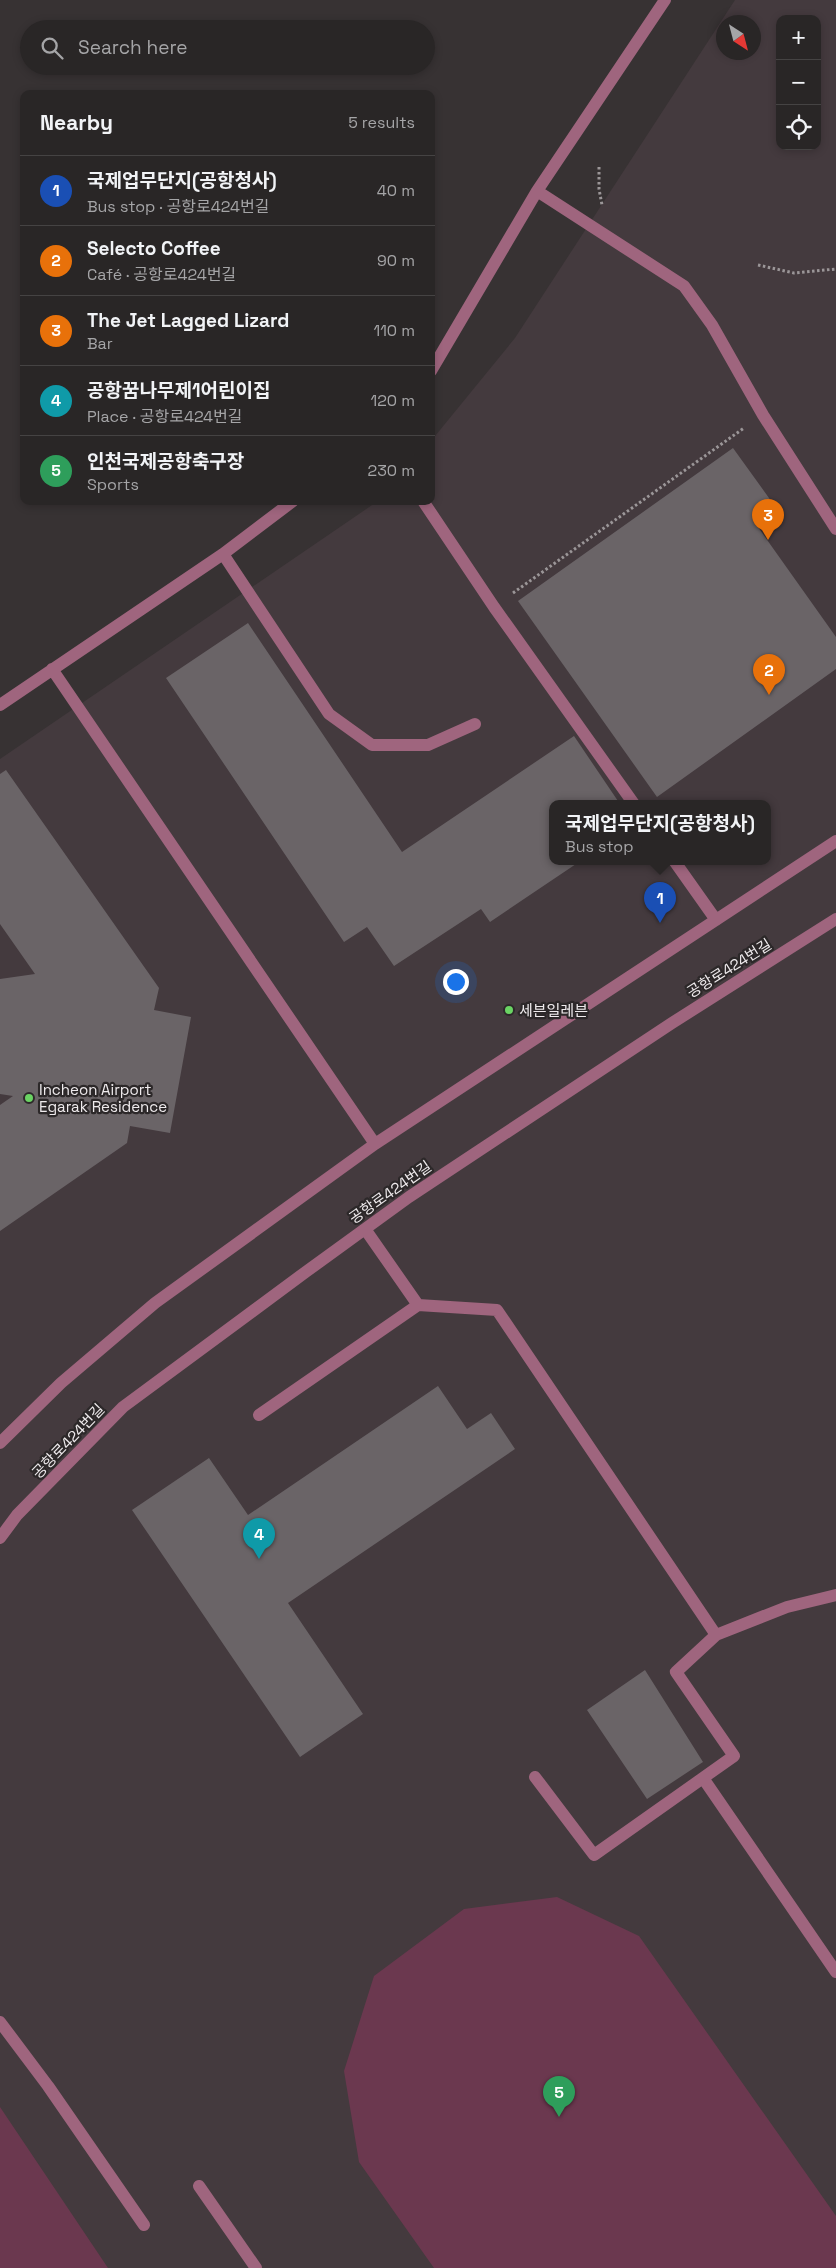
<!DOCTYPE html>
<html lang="en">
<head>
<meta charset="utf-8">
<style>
  body { margin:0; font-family:"Space Grotesk","Noto Sans KR",sans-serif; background:#312e2e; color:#f1f3f6 }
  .controls { position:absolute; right:15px; top:15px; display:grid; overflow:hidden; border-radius:10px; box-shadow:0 2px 8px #0003 }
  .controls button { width:45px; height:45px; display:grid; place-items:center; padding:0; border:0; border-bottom:1px solid #454343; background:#292626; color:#f1f3f6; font:25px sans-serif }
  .compass { position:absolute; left:716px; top:15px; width:45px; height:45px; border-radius:50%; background:#292626; box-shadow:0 2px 8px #0003; rotate:144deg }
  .you { position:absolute; left:455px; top:981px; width:18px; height:18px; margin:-12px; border:4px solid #fff; border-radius:50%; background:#1a73e8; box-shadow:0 0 0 8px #1a73e833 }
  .badge { display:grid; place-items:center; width:32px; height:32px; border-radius:50%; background:#6ad363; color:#fff; font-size:16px; font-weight:700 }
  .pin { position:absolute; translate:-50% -41px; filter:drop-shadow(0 1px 2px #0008) }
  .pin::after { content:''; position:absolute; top:26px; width:18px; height:15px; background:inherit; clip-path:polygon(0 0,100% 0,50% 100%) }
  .popup { position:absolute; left:549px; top:800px; width:222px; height:65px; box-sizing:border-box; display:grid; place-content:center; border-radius:10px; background:#292626; filter:drop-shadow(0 1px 4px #0005); font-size:16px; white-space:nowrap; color:#a5a5a7 }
  .popup b { font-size:19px; color:#f1f3f6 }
  .popup::after { content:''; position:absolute; left:50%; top:100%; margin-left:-10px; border:10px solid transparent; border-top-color:#292626 }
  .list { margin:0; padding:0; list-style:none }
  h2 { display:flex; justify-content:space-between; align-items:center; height:65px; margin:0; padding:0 20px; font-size:21px }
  h2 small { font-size:16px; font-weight:400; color:#a5a5a7 }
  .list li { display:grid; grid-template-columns:32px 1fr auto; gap:15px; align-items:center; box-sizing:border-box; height:70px; padding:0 20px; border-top:1px solid #454343 }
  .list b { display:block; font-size:19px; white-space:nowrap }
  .list p { margin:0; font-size:16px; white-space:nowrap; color:#a5a5a7 }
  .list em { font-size:16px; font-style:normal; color:#a5a5a7 }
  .icon { flex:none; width:28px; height:28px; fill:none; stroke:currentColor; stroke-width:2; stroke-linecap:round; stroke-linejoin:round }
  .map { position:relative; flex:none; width:836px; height:2268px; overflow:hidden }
  .search { position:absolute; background:#292626; box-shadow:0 2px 8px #0003; left:20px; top:20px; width:415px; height:55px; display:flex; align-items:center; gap:12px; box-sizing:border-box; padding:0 18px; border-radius:28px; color:#a5a5a7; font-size:19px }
  .panel { position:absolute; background:#292626; box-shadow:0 2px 8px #0003; left:20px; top:90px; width:415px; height:415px; border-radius:10px }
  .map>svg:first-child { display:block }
  .built { fill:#443a3e; fill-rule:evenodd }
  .green { fill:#6b384f }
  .building { fill:#6a6467 }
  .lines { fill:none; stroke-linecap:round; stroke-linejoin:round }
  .path { stroke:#9b9698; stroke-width:3; stroke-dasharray:2.5 2.5; stroke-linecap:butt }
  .minor { stroke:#9f657e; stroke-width:12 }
  .poi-dot { fill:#6ad363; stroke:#2c2829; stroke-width:2 }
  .labels { text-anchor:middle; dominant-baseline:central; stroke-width:4.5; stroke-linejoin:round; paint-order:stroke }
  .street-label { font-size:15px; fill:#efebed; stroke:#2c2829 }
  .poi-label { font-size:15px; fill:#efebed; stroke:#2c2829; text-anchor:start }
</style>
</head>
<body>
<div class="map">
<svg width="836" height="2268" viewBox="0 0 836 2268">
  <rect width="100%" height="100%" fill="#373233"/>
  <path class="built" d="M735,0H836V2268H0V759L378,501H431V441L515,338ZM780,19H817V146H780ZM724,22H754V52H724ZM552,804H768V862H552Z"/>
  <path class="green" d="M557,1897L639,1936L836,2216V2268H434L359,2162L344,2071L374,1976L464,1909Z
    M0,2107L108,2268H0Z"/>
  <path class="building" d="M733,448L774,505L753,520L836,637V669L657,797L518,601Z
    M248,623L402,852L574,736L620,804H552V862H579L490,922L481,909L394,966L367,927L344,942L166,678Z
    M6,770L159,988L154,1010L191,1017L170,1133L130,1126L127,1143L0,1231V1105L13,1096L0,1094V979L35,974L0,924V774Z
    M438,1386L467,1429L491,1413L515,1449L288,1603L363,1714L300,1757L132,1510L209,1458L248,1515Z
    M645,1670L703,1762L647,1799L587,1710Z"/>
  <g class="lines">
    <path class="path" d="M599,167V189L602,205
      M758,265L794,273L836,269
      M513,593L744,428"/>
    <path class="minor" d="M537,191L684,286L712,325L763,415L836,529
      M431,371L537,191L665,0
      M423,501L494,607L634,804
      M223,554L329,714L372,745H428L475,724
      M52,669L375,1144
      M0,705L223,554L293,501
      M675,862L716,920
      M365,1229L418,1305
      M259,1415L418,1305L497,1310L716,1635
      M0,1443L61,1383L155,1303L375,1144L836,841
      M0,1538L17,1515L123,1407L307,1271L409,1197L672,1023L836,919
      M535,1777L594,1855L734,1756L676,1672L716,1635L787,1607L836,1595
      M703,1778L836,1972
      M0,2022L48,2086L144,2225
      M199,2186L256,2268"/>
  </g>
  <g class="poi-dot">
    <circle cx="509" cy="1010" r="5"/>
    <circle cx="29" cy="1098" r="5"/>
  </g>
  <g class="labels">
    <g class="street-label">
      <text transform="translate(729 968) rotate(-32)">공항로424번길</text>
      <text transform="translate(390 1192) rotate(-35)">공항로424번길</text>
      <text transform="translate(68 1441) rotate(-46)">공항로424번길</text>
    </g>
    <g class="poi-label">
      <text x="519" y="1010">세븐일레븐</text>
      <text x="39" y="1089">Incheon Airport<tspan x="39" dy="17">Egarak Residence</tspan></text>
    </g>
  </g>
</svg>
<div class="controls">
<button>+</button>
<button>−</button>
<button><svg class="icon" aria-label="locate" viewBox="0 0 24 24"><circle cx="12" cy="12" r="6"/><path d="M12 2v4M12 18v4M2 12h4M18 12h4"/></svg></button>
</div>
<svg class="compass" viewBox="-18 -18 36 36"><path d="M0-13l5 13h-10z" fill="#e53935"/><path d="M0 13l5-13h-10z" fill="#a5a5a7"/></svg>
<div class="you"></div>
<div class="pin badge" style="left:660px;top:923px;background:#1a4fb4">1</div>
<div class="popup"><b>국제업무단지(공항청사)</b>Bus stop</div>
<div class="pin badge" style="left:769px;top:695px;background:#e8710a">2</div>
<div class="pin badge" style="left:768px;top:540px;background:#e8710a">3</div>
<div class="pin badge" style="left:259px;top:1559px;background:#0f9aa8">4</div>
<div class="pin badge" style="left:559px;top:2117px;background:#2e9e5b">5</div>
<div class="search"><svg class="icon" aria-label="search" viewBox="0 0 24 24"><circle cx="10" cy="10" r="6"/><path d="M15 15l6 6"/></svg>Search here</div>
<section class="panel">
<h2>Nearby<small>5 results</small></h2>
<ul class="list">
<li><span class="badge" style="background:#1a4fb4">1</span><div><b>국제업무단지(공항청사)</b><p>Bus stop · 공항로424번길</p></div><em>40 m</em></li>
<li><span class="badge" style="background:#e8710a">2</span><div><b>Selecto Coffee</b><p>Café · 공항로424번길</p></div><em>90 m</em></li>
<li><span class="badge" style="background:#e8710a">3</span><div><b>The Jet Lagged Lizard</b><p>Bar</p></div><em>110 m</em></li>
<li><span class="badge" style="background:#0f9aa8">4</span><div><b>공항꿈나무제1어린이집</b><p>Place · 공항로424번길</p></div><em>120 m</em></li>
<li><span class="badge" style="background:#2e9e5b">5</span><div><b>인천국제공항축구장</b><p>Sports</p></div><em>230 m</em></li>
</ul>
</section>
</div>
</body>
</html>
